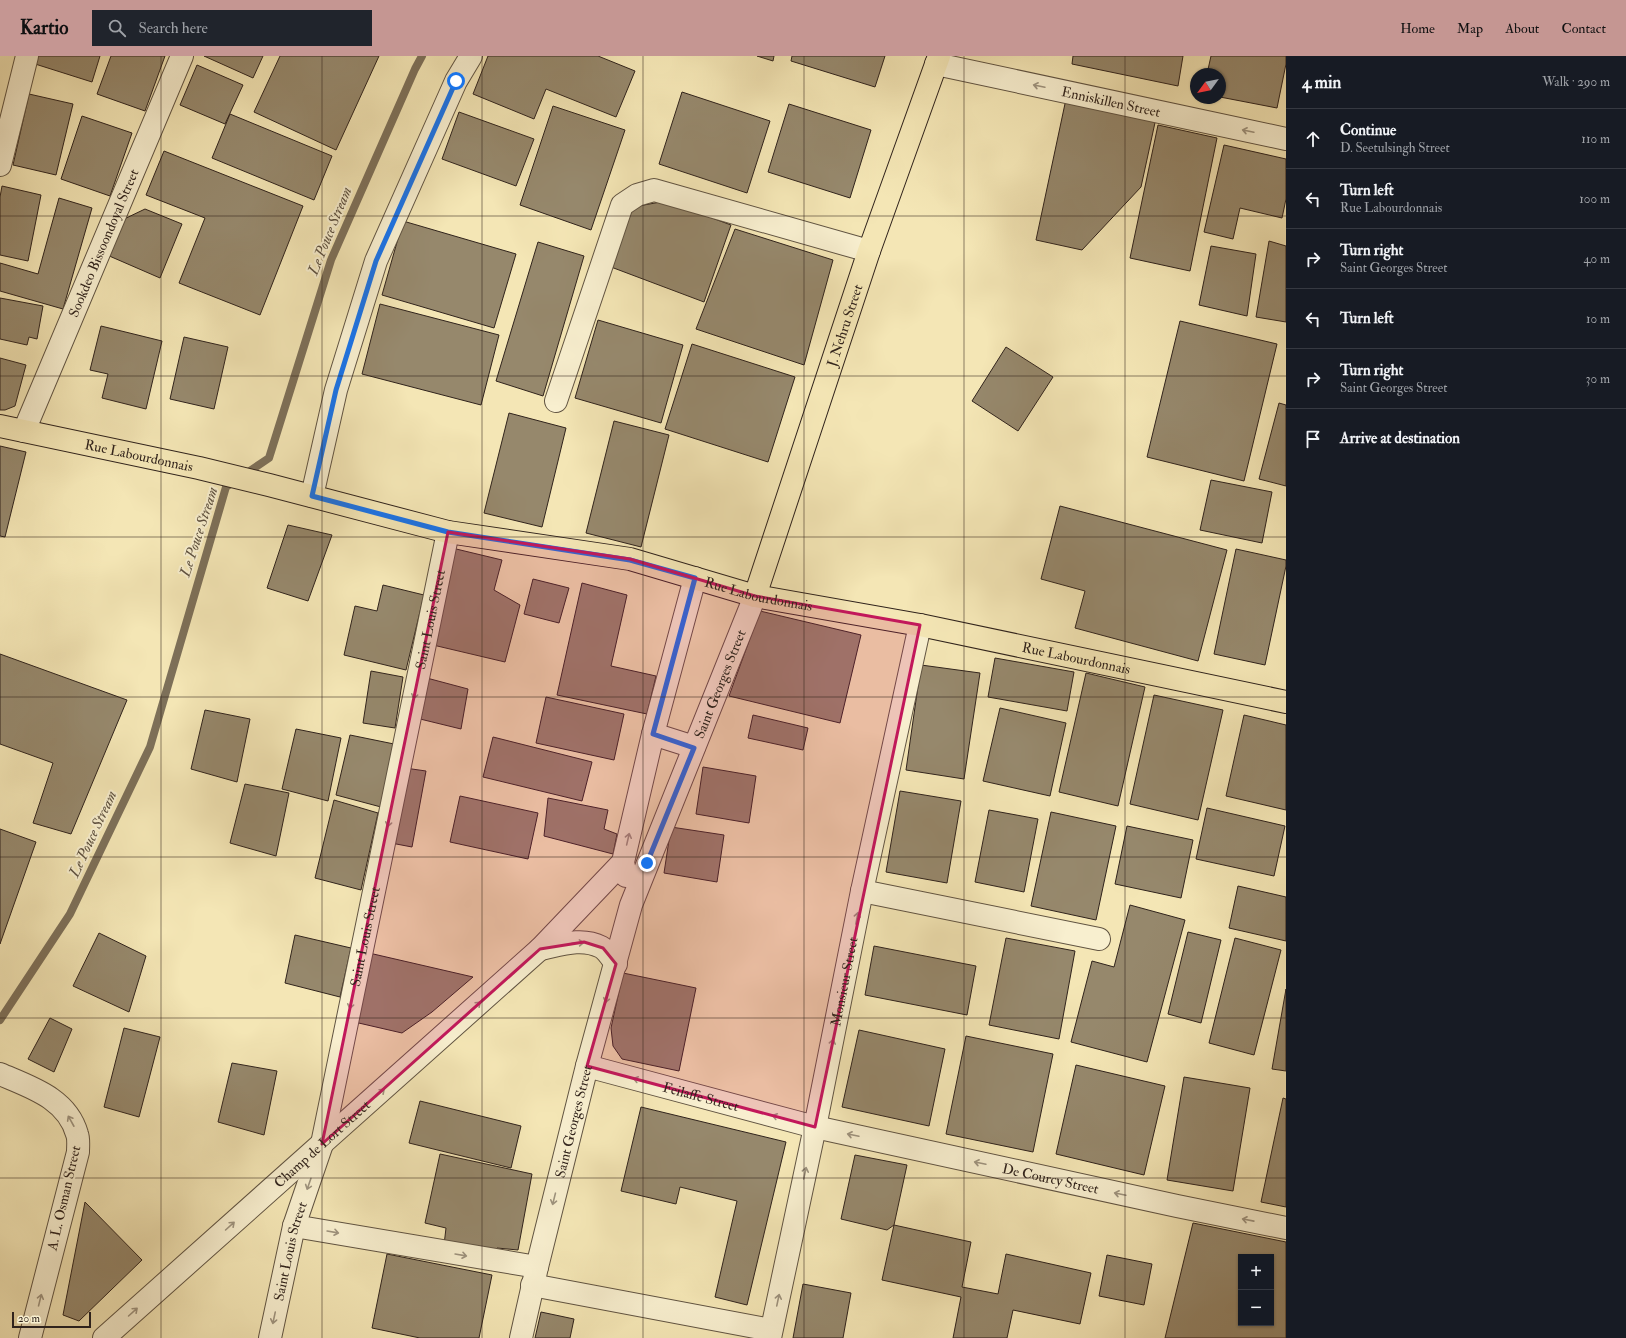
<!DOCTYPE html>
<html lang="en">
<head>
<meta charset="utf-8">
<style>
  body { margin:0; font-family:"IM FELL Double Pica",serif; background:#20242c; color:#f1f3f6 }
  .controls { position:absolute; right:12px; bottom:12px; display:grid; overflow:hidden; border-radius:0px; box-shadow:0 1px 3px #0004 }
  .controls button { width:36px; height:36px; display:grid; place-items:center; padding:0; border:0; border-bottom:1px solid #363941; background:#171b24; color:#f1f3f6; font:20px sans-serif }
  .compass { position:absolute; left:1190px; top:12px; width:36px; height:36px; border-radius:50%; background:#171b24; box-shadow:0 1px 3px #0004; rotate:237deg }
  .scale { position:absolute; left:12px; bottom:10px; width:79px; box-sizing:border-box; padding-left:4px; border:2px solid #30231c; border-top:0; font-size:11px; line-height:14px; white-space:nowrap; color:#30231c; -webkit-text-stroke:3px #f8efcf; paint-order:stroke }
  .stop { position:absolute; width:12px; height:12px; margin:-9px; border:3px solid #1a73e8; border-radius:50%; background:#fff }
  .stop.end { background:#1a73e8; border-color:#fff; box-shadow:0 1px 4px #0008 }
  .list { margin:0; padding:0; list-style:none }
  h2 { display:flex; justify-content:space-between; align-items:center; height:52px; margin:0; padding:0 16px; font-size:17px }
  h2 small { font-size:13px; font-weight:400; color:#9ea1a6 }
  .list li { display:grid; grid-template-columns:26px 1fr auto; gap:12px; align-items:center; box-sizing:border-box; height:60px; padding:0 16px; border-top:1px solid #363941 }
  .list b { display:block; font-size:15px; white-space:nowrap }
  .list p { margin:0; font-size:13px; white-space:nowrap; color:#9ea1a6 }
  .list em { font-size:13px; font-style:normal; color:#9ea1a6 }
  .icon { flex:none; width:22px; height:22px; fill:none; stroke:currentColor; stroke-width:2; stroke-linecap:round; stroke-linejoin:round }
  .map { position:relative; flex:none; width:1286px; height:1282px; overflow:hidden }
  header { display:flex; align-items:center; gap:24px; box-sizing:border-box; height:56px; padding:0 20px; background:#c59692; color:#111 }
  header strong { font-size:19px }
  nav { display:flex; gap:22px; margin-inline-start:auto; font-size:14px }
  .search { width:280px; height:36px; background:#20242c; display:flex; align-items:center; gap:10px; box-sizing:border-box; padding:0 14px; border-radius:0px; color:#9ea1a6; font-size:15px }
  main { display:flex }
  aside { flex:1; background:#171b24 }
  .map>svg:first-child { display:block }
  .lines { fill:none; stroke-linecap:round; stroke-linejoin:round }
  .stream { stroke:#7d7059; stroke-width:8 }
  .building { fill:#96886c; stroke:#30231c; fill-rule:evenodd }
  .minor-casing { stroke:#615442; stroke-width:24 }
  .major-casing { stroke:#30231c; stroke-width:24 }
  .minor { stroke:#f8efcf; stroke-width:22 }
  .major { stroke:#f4e6b5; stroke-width:22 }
  .oneway { stroke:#9e937e }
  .route { stroke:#1a73e8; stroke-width:5 }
  .marked { fill:#c2185b; fill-opacity:0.2; stroke:#c2185b; stroke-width:3; stroke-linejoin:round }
  .grid { fill:none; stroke:#30231c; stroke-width:1; stroke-opacity:0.55 }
  .labels { text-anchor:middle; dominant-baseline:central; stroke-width:4; stroke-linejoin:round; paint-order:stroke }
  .street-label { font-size:14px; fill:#30231c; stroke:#f8efcf }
  .water-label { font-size:15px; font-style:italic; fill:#5d503f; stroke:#f8efcf }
</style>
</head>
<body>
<header>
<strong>Kartio</strong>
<div class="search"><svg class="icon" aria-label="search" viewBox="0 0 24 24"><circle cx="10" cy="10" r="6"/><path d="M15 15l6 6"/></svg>Search here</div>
<nav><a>Home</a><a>Map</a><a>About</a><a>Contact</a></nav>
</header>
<main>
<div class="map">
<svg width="1286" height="1282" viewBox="0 0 1286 1282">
  <rect width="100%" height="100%" fill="#f4e6b5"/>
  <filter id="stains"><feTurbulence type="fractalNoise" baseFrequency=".005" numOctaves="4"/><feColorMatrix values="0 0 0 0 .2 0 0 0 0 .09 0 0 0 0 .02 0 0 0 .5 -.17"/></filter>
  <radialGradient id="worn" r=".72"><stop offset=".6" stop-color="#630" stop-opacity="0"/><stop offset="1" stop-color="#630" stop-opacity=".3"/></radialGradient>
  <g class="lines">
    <path class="stream" d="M0,964L70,858L150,691L226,431L269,402L331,204L415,13L422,0"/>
  </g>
  <path class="building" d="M35,0H100L92,26L32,7Z
    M111,0H165L145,55L97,38Z
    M204,0H263L253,22Z
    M280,0H379L336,94L254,56Z
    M488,0H598L635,15L616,61L546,33L534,63L473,38Z
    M757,0H774L773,5Z
    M792,0H885L875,31L791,5Z
    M1073,0H1183L1178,30L1072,8Z
    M1211,0H1286V8L1277,52L1220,41V18H1207Z
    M197,9L243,29L225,68L180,49Z
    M682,36L770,65L747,137L659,108Z
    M29,38L73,48L56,119L13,109Z
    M1066,43L1156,62L1141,131L1082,194L1036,184Z
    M789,48L871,74L850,142L768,116Z
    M553,50L625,74L591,174L520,149Z
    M459,56L534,83L516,130L442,103Z
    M230,58L332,100L314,144L212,102Z
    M82,60L132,77L110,140L61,123Z
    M1158,69L1217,82L1190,215L1130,202Z
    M1224,89L1286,103V143L1282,162L1240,152L1233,183L1204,176Z
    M164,95L303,150L260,259L179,227L205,162L146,139Z
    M2,130L41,139L28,205L0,199V141Z
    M59,142L92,152L63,253L0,235V207L38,218Z
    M666,145L731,169L704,246L611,211L633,151Z
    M145,153L182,168L160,222L107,199L120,165Z
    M403,165L516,198L494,272L382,239Z
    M735,173L833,204L804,309L696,273Z
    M1269,185L1286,190V266L1256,261Z
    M538,186L584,200L543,340L496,325Z
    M1211,190L1256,198L1247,260L1199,249Z
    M0,242L43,250L37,283L29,281L27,289L0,283Z
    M380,248L499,279L481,349L362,318Z
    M598,264L683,289L661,367L575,342Z
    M1180,265L1277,288L1244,425L1147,401Z
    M101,270L162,285L146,353L102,342L108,318L90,314Z
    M184,281L228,291L214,353L170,343Z
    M692,288L795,321L768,406L665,373Z
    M1006,291L1053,321L1018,375L972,345Z
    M0,302L26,309L15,350L5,354H0Z
    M1279,347L1286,349V430L1259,423Z
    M509,357L566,372L542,471L484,457Z
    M614,365L669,379L641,491L586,477Z
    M0,390L26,396L5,481L0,480Z
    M1211,424L1272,436L1262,487L1200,474Z
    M1060,450L1227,494L1198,605L1075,572L1085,535L1041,523Z
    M288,469L332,479L308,545L267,532Z
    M452,492L502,504L494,534L520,549L505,606L433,589Z
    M1236,493L1286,504V510L1265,609L1214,598Z
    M533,523L569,532L559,567L524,558Z
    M582,527L627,539L611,610L656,620L647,658L557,639Z
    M383,529L424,539L406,614L344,599L355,550L377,555Z
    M760,555L861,579L840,667L729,640Z
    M0,598L127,644L71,778L33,767L53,707L0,688Z
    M995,602L1074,616L1067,655L988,641Z
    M921,609L980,617L964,723L906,714Z
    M371,615L403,621L395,672L363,667Z
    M1086,617L1145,631L1118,750L1059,736Z
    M423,621L468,633L461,673L416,662Z
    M1154,639L1223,654L1198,764L1130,748Z
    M546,641L624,658L614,704L536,687Z
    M1000,652L1066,667L1050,740L983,725Z
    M205,654L250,663L237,726L191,713Z
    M753,659L808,672L803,694L748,682Z
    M1244,659L1286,669V754L1226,740Z
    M296,673L341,682L328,745L282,733Z
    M350,679L394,688L381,751L336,739Z
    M493,681L592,706L582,745L483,721Z
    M703,711L756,720L749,767L696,758Z
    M405,712L426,715L412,791L391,787Z
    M245,728L289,737L276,800L230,787Z
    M900,735L961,745L947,827L886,816Z
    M460,740L538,757L528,803L450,786Z
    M548,742L608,754L604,773L617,778L613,798L544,780Z
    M334,744L378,757L361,834L315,822Z
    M1207,752L1285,770L1274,820L1196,803Z
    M989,754L1038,763L1024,836L975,826Z
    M1051,756L1116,770L1096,864L1031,850Z
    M1127,770L1193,784L1181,842L1115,828Z
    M671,771L724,779L717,826L664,817Z
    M0,773L36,786L0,888Z
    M1238,830L1286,841V885L1229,872Z
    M1130,849L1185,864L1147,1006L1071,986L1092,905L1114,911Z
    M1188,876L1221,884L1201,967L1168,958Z
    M99,877L146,900L129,956L73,930Z
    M295,879L351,892L340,941L285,927Z
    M1006,882L1075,895L1059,983L989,969Z
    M1235,882L1281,894L1254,999L1209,987Z
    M874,890L976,910L967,959L865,939Z
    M369,897L473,921L432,956L402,977L350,965Z
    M623,917L696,932L679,1015L622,1003L613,990L611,972Z
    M1286,933V1015L1272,1013Z
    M50,962L72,973L54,1016L28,1003Z
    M124,972L160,981L139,1061L104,1051Z
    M859,974L945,993L929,1070L842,1051Z
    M966,980L1053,998L1033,1096L946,1078Z
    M232,1007L277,1015L264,1079L218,1066Z
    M1076,1009L1165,1030L1144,1119L1056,1098Z
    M1184,1021L1250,1032L1233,1135L1167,1124Z
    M1283,1042L1286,1043V1151L1261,1146Z
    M420,1045L521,1070L511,1112L409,1087Z
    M641,1051L786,1086L747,1249L715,1241L737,1145L680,1131L676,1148L621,1135Z
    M440,1098L532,1118L518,1194L497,1192L493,1204L444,1189L446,1172L425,1167Z
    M855,1099L907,1109L894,1169L887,1174L841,1163Z
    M85,1146L142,1204L79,1265L63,1259Z
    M1193,1167L1286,1186V1282H1165ZM1241,1201H1271V1267H1241Z
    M894,1169L971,1186L962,1231L998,1238L1006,1198L1091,1217L1080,1268L1013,1254L1007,1282H953L961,1241L882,1224Z
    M387,1198L492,1219L479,1282H420L372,1272Z
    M1107,1199L1152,1208L1144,1249L1099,1240Z
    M803,1228L851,1237L843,1282H793Z
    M541,1256L574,1263L570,1282H535Z"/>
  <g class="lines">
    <defs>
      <g id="minor">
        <path id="s1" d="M936,8L1286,83"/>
        <path d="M0,109L27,0"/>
        <path d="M556,345L622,149L637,139L654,134L869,195"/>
        <path id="s2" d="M24,375L182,0"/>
        <path d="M312,440L336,334L376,205L456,25L471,0"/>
        <path d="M653,678L694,691"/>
        <path d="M626,820L623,806L653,678L695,522"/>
        <path d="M862,835L1099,883"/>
        <path d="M540,893C560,889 582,881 601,891C607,894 612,903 616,908"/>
        <path id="s3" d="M587,1010L815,1071L1177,1150L1286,1172"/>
        <path d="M0,1018C30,1031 67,1042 77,1078C79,1083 78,1090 78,1096L30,1282"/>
        <path d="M294,1170L537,1211"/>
        <path d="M532,1229L771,1274"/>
        <path id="s4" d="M104,1282L540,893L623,806"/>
        <path id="s5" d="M270,1282L294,1170L322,1088L448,476"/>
        <path id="s6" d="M521,1282L537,1211L587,1010L631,849L755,540"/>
        <path id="s7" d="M770,1282L815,1071L862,835L920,569"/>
      </g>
      <g id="major">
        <path id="s8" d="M0,370L199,412L269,429L448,476L630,503L755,540L920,569L1286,646"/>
        <path id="s9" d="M755,540L869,195L939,0"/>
      </g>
    </defs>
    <use href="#minor" class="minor-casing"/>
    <use href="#major" class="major-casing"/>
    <use href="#minor" class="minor"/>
    <use href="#major" class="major"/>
  </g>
  <defs><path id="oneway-shaft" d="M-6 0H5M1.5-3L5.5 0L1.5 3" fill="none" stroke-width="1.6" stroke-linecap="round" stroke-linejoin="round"/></defs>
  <g class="oneway">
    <use href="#oneway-shaft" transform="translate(1039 30) rotate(-168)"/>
    <use href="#oneway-shaft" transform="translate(1248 75) rotate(-168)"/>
    <use href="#oneway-shaft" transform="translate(415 637) rotate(102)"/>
    <use href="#oneway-shaft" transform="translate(389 765) rotate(102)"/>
    <use href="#oneway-shaft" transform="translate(628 783) rotate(-77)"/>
    <use href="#oneway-shaft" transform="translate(857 862) rotate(-79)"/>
    <use href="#oneway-shaft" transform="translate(578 887) rotate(-3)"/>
    <use href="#oneway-shaft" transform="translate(607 941) rotate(105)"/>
    <use href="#oneway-shaft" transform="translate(351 947) rotate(102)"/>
    <use href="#oneway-shaft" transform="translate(476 950) rotate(-42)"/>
    <use href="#oneway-shaft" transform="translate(832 989) rotate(-79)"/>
    <use href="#oneway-shaft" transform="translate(639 1024) rotate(-165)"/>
    <use href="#oneway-shaft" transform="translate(380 1037) rotate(-42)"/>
    <use href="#oneway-shaft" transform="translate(778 1061) rotate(-165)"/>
    <use href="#oneway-shaft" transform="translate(71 1065) rotate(-119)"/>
    <use href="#oneway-shaft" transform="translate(853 1079) rotate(-168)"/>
    <use href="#oneway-shaft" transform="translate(980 1107) rotate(-168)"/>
    <use href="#oneway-shaft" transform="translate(805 1117) rotate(-78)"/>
    <use href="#oneway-shaft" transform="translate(309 1128) rotate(109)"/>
    <use href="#oneway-shaft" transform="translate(1120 1138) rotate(-168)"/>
    <use href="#oneway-shaft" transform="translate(554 1143) rotate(104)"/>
    <use href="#oneway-shaft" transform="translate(1248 1164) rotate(-169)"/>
    <use href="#oneway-shaft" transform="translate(230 1170) rotate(-42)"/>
    <use href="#oneway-shaft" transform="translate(333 1176) rotate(10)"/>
    <use href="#oneway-shaft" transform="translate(461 1199) rotate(10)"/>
    <use href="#oneway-shaft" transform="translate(40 1244) rotate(-76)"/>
    <use href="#oneway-shaft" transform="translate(778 1244) rotate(-78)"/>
    <use href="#oneway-shaft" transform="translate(133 1256) rotate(-42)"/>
    <use href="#oneway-shaft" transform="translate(274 1262) rotate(102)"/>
  </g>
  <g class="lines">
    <path class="route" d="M456,25L376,205L336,334L312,440L448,476L630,504L695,522L653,678L694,692L647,807"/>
  </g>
  <path class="marked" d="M448,476L630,503L755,540L920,569L815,1071L587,1010L616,908L603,892L584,886L540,893L322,1088Z"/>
  <path class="grid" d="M161,0V1282M322,0V1282M482,0V1282M643,0V1282M804,0V1282M964,0V1282M1125,0V1282M0,160H1286M0,320H1286M0,481H1286M0,641H1286M0,801H1286M0,962H1286M0,1122H1286"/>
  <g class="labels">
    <g class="street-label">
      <text stroke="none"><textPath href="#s1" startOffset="179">Enniskillen Street</textPath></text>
      <text stroke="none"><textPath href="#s2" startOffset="204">Sookdeo Bissoondoyal Street</textPath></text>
      <text stroke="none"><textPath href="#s9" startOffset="285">J. Nehru Street</textPath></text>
      <text stroke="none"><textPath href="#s8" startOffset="142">Rue Labourdonnais</textPath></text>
      <text stroke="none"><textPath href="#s8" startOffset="778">Rue Labourdonnais</textPath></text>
      <text stroke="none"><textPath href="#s5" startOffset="737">Saint Louis Street</textPath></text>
      <text stroke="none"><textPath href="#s8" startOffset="1102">Rue Labourdonnais</textPath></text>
      <text stroke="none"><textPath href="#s6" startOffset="685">Saint Georges Street</textPath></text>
      <text stroke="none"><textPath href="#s5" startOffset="413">Saint Louis Street</textPath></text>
      <text stroke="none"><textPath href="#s7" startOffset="364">Monsieur Street</textPath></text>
      <text stroke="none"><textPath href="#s3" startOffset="118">Feilaffe Street</textPath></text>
      <text stroke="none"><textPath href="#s6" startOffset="223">Saint Georges Street</textPath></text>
      <text stroke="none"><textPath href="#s4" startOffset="292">Champ de Lort Street</textPath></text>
      <text stroke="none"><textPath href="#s3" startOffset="477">De Courcy Street</textPath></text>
      <text transform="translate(64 1142) rotate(-77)">A. L. Osman Street</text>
      <text stroke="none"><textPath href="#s5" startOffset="89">Saint Louis Street</textPath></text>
    </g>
    <g class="water-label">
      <text transform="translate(330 175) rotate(-68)">Le Pouce Stream</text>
      <text transform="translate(199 476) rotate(-72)">Le Pouce Stream</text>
      <text transform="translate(93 778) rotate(-65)">Le Pouce Stream</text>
    </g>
  </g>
  <rect width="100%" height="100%" filter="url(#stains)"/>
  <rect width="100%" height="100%" fill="url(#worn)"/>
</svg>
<div class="controls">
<button>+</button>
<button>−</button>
</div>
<svg class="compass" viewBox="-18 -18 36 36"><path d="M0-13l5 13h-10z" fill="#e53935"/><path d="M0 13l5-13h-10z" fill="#9ea1a6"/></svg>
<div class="scale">20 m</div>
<div class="stop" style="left:456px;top:25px"></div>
<div class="stop end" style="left:647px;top:807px"></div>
</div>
<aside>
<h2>4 min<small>Walk · 290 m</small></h2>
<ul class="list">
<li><svg class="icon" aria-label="ahead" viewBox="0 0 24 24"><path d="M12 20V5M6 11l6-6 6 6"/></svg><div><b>Continue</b><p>D. Seetulsingh Street</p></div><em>110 m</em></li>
<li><svg class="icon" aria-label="left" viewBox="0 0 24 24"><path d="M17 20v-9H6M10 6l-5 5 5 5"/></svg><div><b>Turn left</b><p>Rue Labourdonnais</p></div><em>100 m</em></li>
<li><svg class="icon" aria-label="right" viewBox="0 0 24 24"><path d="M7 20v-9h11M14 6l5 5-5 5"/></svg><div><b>Turn right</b><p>Saint Georges Street</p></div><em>40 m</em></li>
<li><svg class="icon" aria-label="left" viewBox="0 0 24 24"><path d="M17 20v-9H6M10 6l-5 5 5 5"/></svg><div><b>Turn left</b></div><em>10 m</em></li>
<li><svg class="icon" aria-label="right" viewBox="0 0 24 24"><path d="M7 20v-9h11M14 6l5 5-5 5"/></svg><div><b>Turn right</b><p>Saint Georges Street</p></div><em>30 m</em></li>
<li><svg class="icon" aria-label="arrive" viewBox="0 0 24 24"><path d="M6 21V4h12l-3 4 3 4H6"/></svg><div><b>Arrive at destination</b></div></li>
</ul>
</aside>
</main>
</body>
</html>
